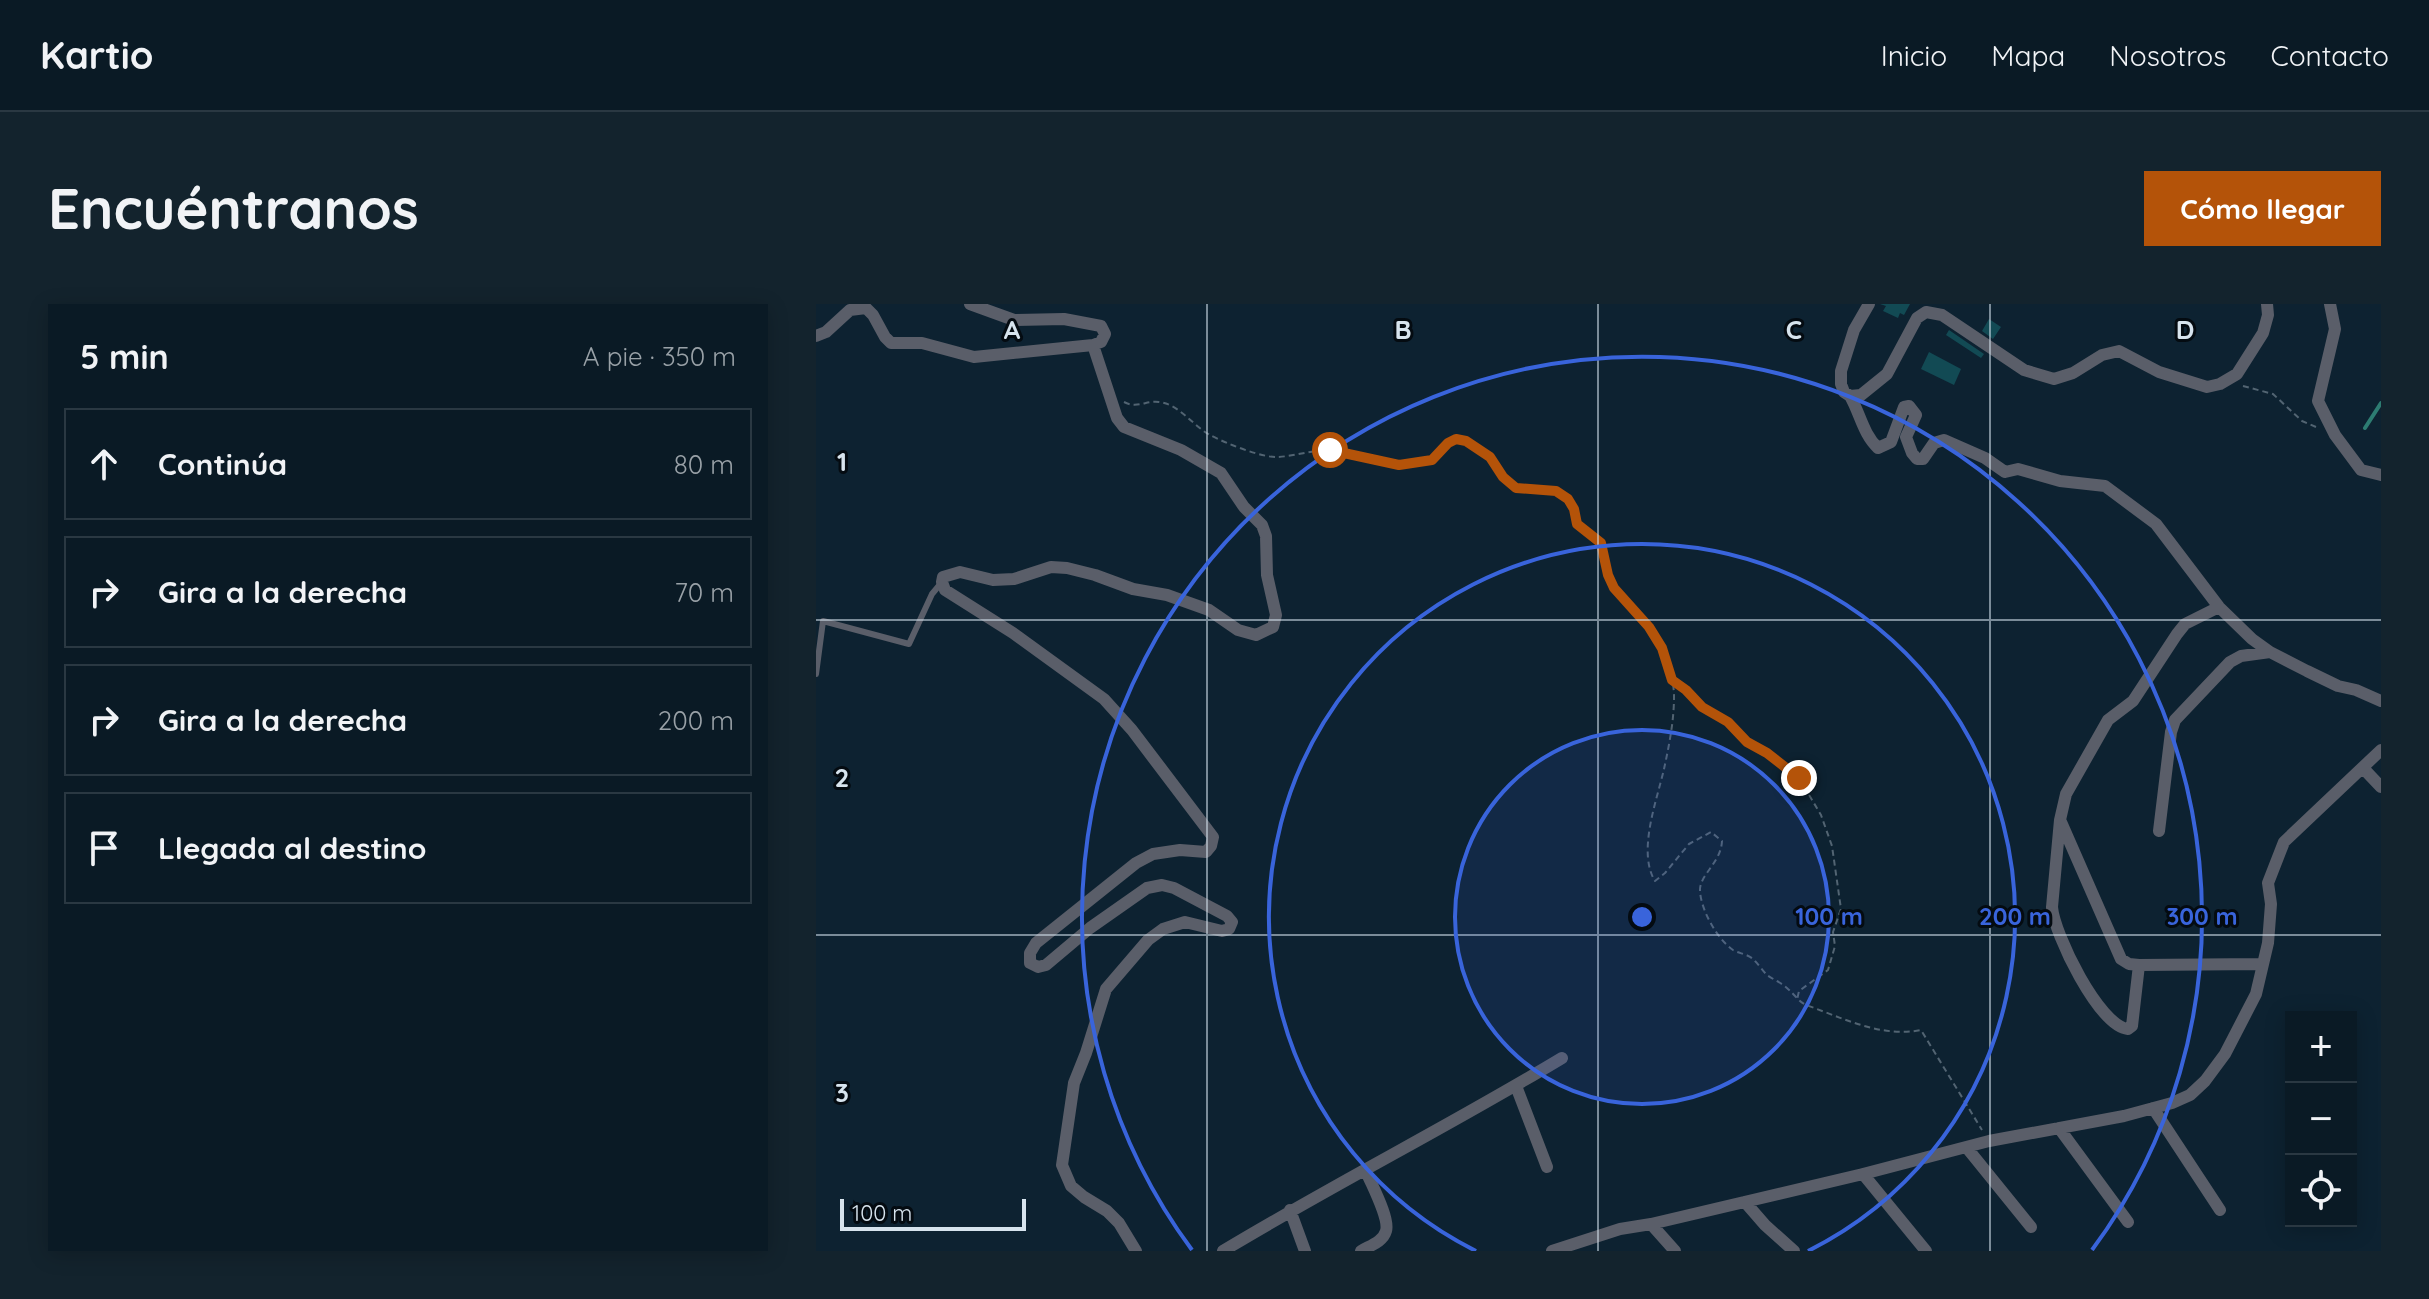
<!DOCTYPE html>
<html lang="es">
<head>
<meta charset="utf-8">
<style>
  body { margin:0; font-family:Quicksand,sans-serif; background:#13232d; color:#f1f3f6 }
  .controls { position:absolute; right:24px; bottom:24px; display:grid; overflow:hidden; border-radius:0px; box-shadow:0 4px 20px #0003 }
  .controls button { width:72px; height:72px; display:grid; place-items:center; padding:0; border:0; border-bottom:2px solid #2a3842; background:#0a1a25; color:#f1f3f6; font:40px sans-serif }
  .scale { position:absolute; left:24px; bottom:20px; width:186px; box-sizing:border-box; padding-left:8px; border:4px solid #d7e4ee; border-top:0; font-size:22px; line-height:28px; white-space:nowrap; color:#d7e4ee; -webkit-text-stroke:6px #040b11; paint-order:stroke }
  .stop { position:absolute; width:24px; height:24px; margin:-18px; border:6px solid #b45309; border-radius:50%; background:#fff }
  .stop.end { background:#b45309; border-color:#fff; box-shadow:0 2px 8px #0008 }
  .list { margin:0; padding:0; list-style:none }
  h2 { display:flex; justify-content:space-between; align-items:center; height:104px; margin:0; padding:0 32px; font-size:34px }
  h2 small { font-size:26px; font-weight:400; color:#99a1a7 }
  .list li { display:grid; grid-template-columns:52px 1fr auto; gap:24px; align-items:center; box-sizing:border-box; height:112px; margin:0 16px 16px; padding:0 16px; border:2px solid #2a3842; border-radius:0px }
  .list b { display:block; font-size:30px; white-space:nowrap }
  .list em { font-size:26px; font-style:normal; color:#99a1a7 }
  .icon { flex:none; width:44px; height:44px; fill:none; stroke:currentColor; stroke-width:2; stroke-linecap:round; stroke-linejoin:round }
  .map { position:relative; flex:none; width:1565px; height:947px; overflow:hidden; border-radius:0px }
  header { display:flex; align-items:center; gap:48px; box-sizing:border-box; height:112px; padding:0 40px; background:#0a1a25; border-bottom:2px solid #2a3842 }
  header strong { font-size:38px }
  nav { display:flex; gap:44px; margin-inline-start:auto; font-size:28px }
  .intro { display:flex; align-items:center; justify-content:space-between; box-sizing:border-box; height:192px; padding:0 48px }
  h1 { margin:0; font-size:56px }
  .button { padding:20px 36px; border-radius:0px; background:#b45309; color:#fff; font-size:28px; font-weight:700 }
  main { display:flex; gap:48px; padding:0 48px }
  aside { flex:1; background:#0a1a25; border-radius:0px; box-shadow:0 4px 20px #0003 }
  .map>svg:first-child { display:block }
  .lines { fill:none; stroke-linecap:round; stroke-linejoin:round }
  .stream { stroke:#2d7c72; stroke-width:4 }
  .building { fill:#124a54 }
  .path { stroke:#526472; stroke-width:2; stroke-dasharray:6 4; stroke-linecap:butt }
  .service { stroke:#5a5e69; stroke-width:6 }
  .minor { stroke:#5a5e69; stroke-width:12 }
  .route { stroke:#b45309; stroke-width:10 }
  .grid { fill:none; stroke:#d7e4ee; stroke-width:2; stroke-opacity:0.55 }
  .ring { fill:none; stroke:#3964db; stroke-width:4 }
  .grid-label { font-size:26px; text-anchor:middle; font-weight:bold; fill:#d7e4ee; stroke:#040b11; stroke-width:6; stroke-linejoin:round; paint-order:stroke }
  .centre { fill:#3964db; stroke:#040b11; stroke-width:4 }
  .ring-label { font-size:24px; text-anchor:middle; font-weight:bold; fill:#3964db; stroke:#040b11; stroke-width:6; stroke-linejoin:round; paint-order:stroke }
</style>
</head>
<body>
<header>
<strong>Kartio</strong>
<nav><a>Inicio</a><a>Mapa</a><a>Nosotros</a><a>Contacto</a></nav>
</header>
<div class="intro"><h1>Encuéntranos</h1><a class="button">Cómo llegar</a></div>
<main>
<aside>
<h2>5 min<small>A pie · 350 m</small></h2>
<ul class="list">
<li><svg class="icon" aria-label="ahead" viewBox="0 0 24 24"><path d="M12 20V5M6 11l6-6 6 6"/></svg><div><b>Continúa</b></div><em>80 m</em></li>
<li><svg class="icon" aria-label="right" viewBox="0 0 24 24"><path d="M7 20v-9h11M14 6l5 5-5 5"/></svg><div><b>Gira a la derecha</b></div><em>70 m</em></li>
<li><svg class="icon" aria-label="right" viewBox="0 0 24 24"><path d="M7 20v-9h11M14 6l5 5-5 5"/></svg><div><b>Gira a la derecha</b></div><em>200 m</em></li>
<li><svg class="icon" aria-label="arrive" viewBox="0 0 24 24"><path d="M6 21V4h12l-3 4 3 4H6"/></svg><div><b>Llegada al destino</b></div></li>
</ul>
</aside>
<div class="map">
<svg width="1565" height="947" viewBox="0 0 1565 947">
  <rect width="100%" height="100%" fill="#0d2231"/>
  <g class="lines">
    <path class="stream" d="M1549,124L1565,99"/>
  </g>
  <path class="building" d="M1064,0H1094L1088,11L1084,9L1082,14L1067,7L1070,2Z
    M1173,15L1185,23L1177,35L1166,27Z
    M1133,26L1168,50L1165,54L1130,31Z
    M1113,48L1145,65L1138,81L1105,65Z"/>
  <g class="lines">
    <path class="path" d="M1427,82L1457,90L1486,117L1500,123
      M308,98C321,105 331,96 343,98C363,100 377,122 394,131C409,139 446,154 462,153C480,152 499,145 516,146C537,148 568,162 587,160C595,159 609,159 617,156C628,150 630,134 645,136C674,139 684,181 703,184C720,186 742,182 754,198C759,205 756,214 762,220C768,228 780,230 785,239C790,250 789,263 794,274C799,287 810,296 820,307C840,330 858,362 858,393C858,417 853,442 848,465C841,496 821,548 839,577L849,569L873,540L895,528L906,537C905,559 883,571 884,587C885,606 901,635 917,646C924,650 933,650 939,657C943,661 947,667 951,671C958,676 966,679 972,685C979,691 982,697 990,701C1027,714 1065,734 1105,726L1166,826
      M857,377L870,386L886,403L912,418L931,438L951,449L983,474L1005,511L1016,542L1025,605L1017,628L1019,642L1012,666L983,687L981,696"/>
    <path class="service" d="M0,370L7,317L93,340L116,290L126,278"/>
    <path class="minor" d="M1053,0L1038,26L1025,67V80L1028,88L1034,92L1045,91L1071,70L1101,14L1110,8L1126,11L1208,66L1238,75L1257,69L1286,51L1303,47L1343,68L1391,83L1404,80L1421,70L1447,29L1452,11L1451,0
      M1514,0L1519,25L1502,97L1519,131L1545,166L1565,171
      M0,32L10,28L34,6L50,4L57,11L69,33L75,39H106L158,53L277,41L285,38L289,30L285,22L248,15L198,16L154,0
      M277,41L301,114L308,123L365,146L405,169L428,203L446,221L450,232L451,271L460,311L457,323L440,331L422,326L393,306L351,291L317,285L279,271L251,264L235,263L198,275L177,276L144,268L127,273L126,278L129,286L197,329L288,395L316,426L397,533L395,542L390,548L364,546L337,550L320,559L220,639L214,649V659L222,663L230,661L274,624L331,584L346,581L358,584L411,612L416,618L413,625L406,627L369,618L347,625L332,636L290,685L270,749L258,779L246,861L255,882L268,893L291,907L303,919L320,947
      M1034,92C1044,109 1047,130 1062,144L1075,138L1088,103L1093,102L1100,111L1090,133L1096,149L1101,155H1107L1118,139L1128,136L1169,154L1189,168L1202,165L1244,177L1289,182L1340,220L1403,303L1436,335L1454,348L1491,367L1522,382L1540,386L1565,397
      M1547,464L1565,483
      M1245,518L1305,655L1313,660L1323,661L1447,660
      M1343,527L1355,428L1359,416L1414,358L1425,352L1454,348
      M1323,661L1316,722L1312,725C1283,722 1238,630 1236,603L1244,516L1250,490L1292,416L1317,397L1361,330L1369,320L1403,303
      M700,782L731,863
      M1337,804L1404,906
      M1243,824L1312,918
      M1151,844L1215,923
      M1047,870L1110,947
      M929,898L949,921L978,947
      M474,906L489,947
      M835,920L859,947
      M407,947C518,880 635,821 746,754
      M545,947C553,942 567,938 570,927C574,914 555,880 550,867
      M736,947L804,925L835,920L1047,870L1173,837L1308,812L1356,799L1374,791L1389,777L1409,750L1440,690L1452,639L1455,600L1452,579L1468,538L1565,446"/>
  </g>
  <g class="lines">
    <path class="route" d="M514,146L583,161L616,156L632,139L640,135L650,137L674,153L687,173L700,184L740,187L752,195L758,205L761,220L785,239L792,271L798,284L833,323L846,344L856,376L870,386L886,403L912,418L931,438L951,449L983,474"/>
  </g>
  <path class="grid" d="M391,0V947M782,0V947M1174,0V947M0,316H1565M0,631H1565"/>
  <circle cx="826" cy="613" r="187" fill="#3964db" fill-opacity=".12"/>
  <g class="ring">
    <circle cx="826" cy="613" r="187"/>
    <path d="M660 947A373 373 0 1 1 992 947"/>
    <path d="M376 946A560 560 0 1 1 1276 946"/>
  </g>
  <g class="grid-label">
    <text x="196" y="35">A</text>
    <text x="587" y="35">B</text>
    <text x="978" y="35">C</text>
    <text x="1369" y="35">D</text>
    <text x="26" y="167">1</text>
    <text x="26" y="483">2</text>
    <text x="26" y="798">3</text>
  </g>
  <circle cx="826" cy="613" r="12" class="centre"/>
  <g class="ring-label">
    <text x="1013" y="621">100 m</text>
    <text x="1199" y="621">200 m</text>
    <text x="1386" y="621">300 m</text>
  </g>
</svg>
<div class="controls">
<button>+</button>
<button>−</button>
<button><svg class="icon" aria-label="locate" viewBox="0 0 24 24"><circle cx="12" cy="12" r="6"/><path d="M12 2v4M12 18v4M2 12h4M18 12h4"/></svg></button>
</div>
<div class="scale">100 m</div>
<div class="stop" style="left:514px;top:146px"></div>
<div class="stop end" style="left:983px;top:474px"></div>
</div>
</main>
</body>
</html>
